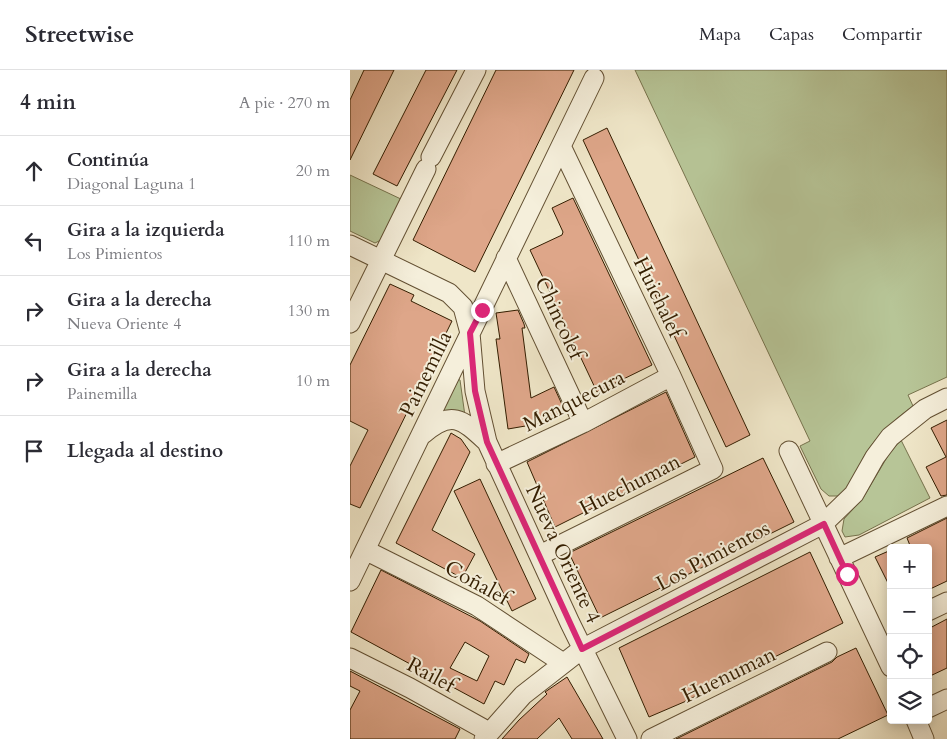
<!DOCTYPE html>
<html lang="es">
<head>
<meta charset="utf-8">
<style>
  body { margin:0; font-family:Cardo,serif; background:#f7f7f7; color:#2b2b33 }
  .controls { position:absolute; right:15px; bottom:15px; display:grid; overflow:hidden; border-radius:5px; box-shadow:0 2px 12px #0003 }
  .controls button { width:45px; height:45px; display:grid; place-items:center; padding:0; border:0; border-bottom:1px solid #e1e1e2; background:#fff; color:#2b2b33; font:25px sans-serif }
  .stop { position:absolute; width:15px; height:15px; margin:-11px; border:4px solid #db2777; border-radius:50%; background:#fff }
  .stop.end { background:#db2777; border-color:#fff; box-shadow:0 1px 5px #0008 }
  .list { margin:0; padding:0; list-style:none }
  h2 { display:flex; justify-content:space-between; align-items:center; height:65px; margin:0; padding:0 20px; font-size:21px }
  h2 small { font-size:16px; font-weight:400; color:#7c7c81 }
  .list li { display:grid; grid-template-columns:32px 1fr auto; gap:15px; align-items:center; box-sizing:border-box; height:70px; padding:0 20px; border-top:1px solid #e1e1e2 }
  .list b { display:block; font-size:19px; white-space:nowrap }
  .list p { margin:0; font-size:16px; white-space:nowrap; color:#7c7c81 }
  .list em { font-size:16px; font-style:normal; color:#7c7c81 }
  .icon { flex:none; width:28px; height:28px; fill:none; stroke:currentColor; stroke-width:2; stroke-linecap:round; stroke-linejoin:round }
  .map { position:relative; flex:none; width:597px; height:669px; overflow:hidden }
  header { display:flex; align-items:center; gap:30px; box-sizing:border-box; height:70px; padding:0 25px; background:#fff; border-bottom:1px solid #e1e1e2 }
  header strong { font-size:24px }
  nav { display:flex; gap:28px; margin-inline-start:auto; font-size:18px }
  main { display:flex }
  aside { flex:1; background:#fff }
  .map>svg:first-child { display:block }
  .green { fill:#b7c597; stroke:#76724c }
  .building { fill:#dea689; stroke:#341e01; fill-rule:evenodd }
  .lines { fill:none; stroke-linecap:round; stroke-linejoin:round }
  .minor-casing { stroke:#635033; stroke-width:21 }
  .minor { stroke:#f5efdb; stroke-width:19 }
  .route { stroke:#db2777; stroke-width:6 }
  .labels { text-anchor:middle; dominant-baseline:central; stroke-width:4; stroke-linejoin:round; paint-order:stroke }
  .street-label { font-size:21px; fill:#341e01; stroke:#f5efdb }
</style>
</head>
<body>
<header>
<strong>Streetwise</strong>
<nav><a>Mapa</a><a>Capas</a><a>Compartir</a></nav>
</header>
<main>
<aside>
<h2>4 min<small>A pie · 270 m</small></h2>
<ul class="list">
<li><svg class="icon" aria-label="ahead" viewBox="0 0 24 24"><path d="M12 20V5M6 11l6-6 6 6"/></svg><div><b>Continúa</b><p>Diagonal Laguna 1</p></div><em>20 m</em></li>
<li><svg class="icon" aria-label="left" viewBox="0 0 24 24"><path d="M17 20v-9H6M10 6l-5 5 5 5"/></svg><div><b>Gira a la izquierda</b><p>Los Pimientos</p></div><em>110 m</em></li>
<li><svg class="icon" aria-label="right" viewBox="0 0 24 24"><path d="M7 20v-9h11M14 6l5 5-5 5"/></svg><div><b>Gira a la derecha</b><p>Nueva Oriente 4</p></div><em>130 m</em></li>
<li><svg class="icon" aria-label="right" viewBox="0 0 24 24"><path d="M7 20v-9h11M14 6l5 5-5 5"/></svg><div><b>Gira a la derecha</b><p>Painemilla</p></div><em>10 m</em></li>
<li><svg class="icon" aria-label="arrive" viewBox="0 0 24 24"><path d="M6 21V4h12l-3 4 3 4H6"/></svg><div><b>Llegada al destino</b></div></li>
</ul>
</aside>
<div class="map">
<svg width="597" height="669" viewBox="0 0 597 669">
  <rect width="100%" height="100%" fill="#efe6c8"/>
  <filter id="stains"><feTurbulence type="fractalNoise" baseFrequency=".004" numOctaves="4"/><feColorMatrix values="0 0 0 0 .2 0 0 0 0 .09 0 0 0 0 .02 0 0 0 .5 -.17"/></filter>
  <radialGradient id="worn" r=".72"><stop offset=".6" stop-color="#630" stop-opacity="0"/><stop offset="1" stop-color="#630" stop-opacity=".3"/></radialGradient>
  <path class="green" d="M285,0H597V307L558,325L563,336C545,349 528,364 516,383C508,396 502,417 489,426H479L471,419L450,376L460,371Z
    M0,105L53,130L33,169L25,173L0,161Z
    M108,309L110,310L115,346L92,342Z
    M551,370L580,428L509,465L495,467L492,461L494,449L513,428L539,384Z"/>
  <path class="building" d="M14,0H44L0,90V30Z
    M76,0H107L47,116L23,104Z
    M146,0H224L125,202L63,170Z
    M257,58L400,365L376,377L233,70Z
    M223,128L302,295L247,322L180,180L212,165L213,162L202,138Z
    M40,214L64,225L61,231L102,251L10,438L0,434V396L18,360L0,351V295Z
    M168,240L174,254L175,258H172L181,328L204,317L215,341L187,354L158,359L146,269H150L146,243Z
    M316,322L345,387L205,457L177,392Z
    M597,350V425L591,426L576,397L596,387L581,358Z
    M101,363L111,369L120,382L82,460L125,484L112,508L46,473Z
    M413,388L444,452L250,548L219,483Z
    M130,409L186,529L162,541L104,421Z
    M597,448V511L578,520V478H561L557,468Z
    M541,480V519L525,487Z
    M460,482L493,553L334,632L299,647L269,578Z
    M31,500L130,551L179,584L175,593L166,589L154,615L145,611L134,634L1,562ZM115,572L139,586L127,611L100,598Z
    M597,549V598L578,607V559Z
    M506,578L538,645L488,669H326L482,592L487,587Z
    M0,601L110,659L105,669H0V640L10,621L0,616Z
    M217,607L253,669H222L209,648L187,669H152L169,650L197,624L195,622Z"/>
  <g class="lines">
    <defs>
      <path id="minor" d="M81,87L126,0
        M0,175L99,223L113,237L120,263L125,321L137,372L220,553L277,669
        M156,188L233,353
        M0,253L76,99
        M73,364C102,339 112,349 137,372
        M439,381L541,597
        M146,394L233,353L321,306
        M15,480L127,536L213,593
        M190,485L363,399L321,306L211,76
        M489,488L597,436
        M0,511L244,8
        M578,541L597,532
        M0,588L60,618L139,662
        M578,638L597,629
        M566,650L574,669
        M134,669L173,625L232,579L473,454L504,424L525,387L540,367L575,339L597,328
        M301,669L477,582"/>
    </defs>
    <use href="#minor" class="minor-casing"/>
    <use href="#minor" class="minor"/>
  </g>
  <g class="lines">
    <path class="route" d="M132,240L120,263L125,321L137,372L232,579L474,454L497,504"/>
  </g>
  <g class="labels">
    <g class="street-label">
      <text transform="translate(308 227) rotate(64)">Huichalef</text>
      <text transform="translate(209 248) rotate(65)">Chincolef</text>
      <text transform="translate(76 304) rotate(-64)">Painemilla</text>
      <text transform="translate(224 331) rotate(-27)">Manquecura</text>
      <text transform="translate(280 415) rotate(-27)">Huechuman</text>
      <text transform="translate(213 484) rotate(65)">Nueva Oriente 4</text>
      <text transform="translate(363 486) rotate(-28)">Los Pimientos</text>
      <text transform="translate(127 513) rotate(29)">Coñalef</text>
      <text transform="translate(81 605) rotate(28)">Railef</text>
      <text transform="translate(379 605) rotate(-26)">Huenuman</text>
    </g>
  </g>
  <rect width="100%" height="100%" filter="url(#stains)"/>
  <rect width="100%" height="100%" fill="url(#worn)"/>
</svg>
<div class="controls">
<button>+</button>
<button>−</button>
<button><svg class="icon" aria-label="locate" viewBox="0 0 24 24"><circle cx="12" cy="12" r="6"/><path d="M12 2v4M12 18v4M2 12h4M18 12h4"/></svg></button>
<button><svg class="icon" aria-label="layers" viewBox="0 0 24 24"><path d="M12 4l9 5-9 5-9-5zM3 14l9 5 9-5"/></svg></button>
</div>
<div class="stop" style="left:497px;top:504px"></div>
<div class="stop end" style="left:132px;top:240px"></div>
</div>
</main>
</body>
</html>
